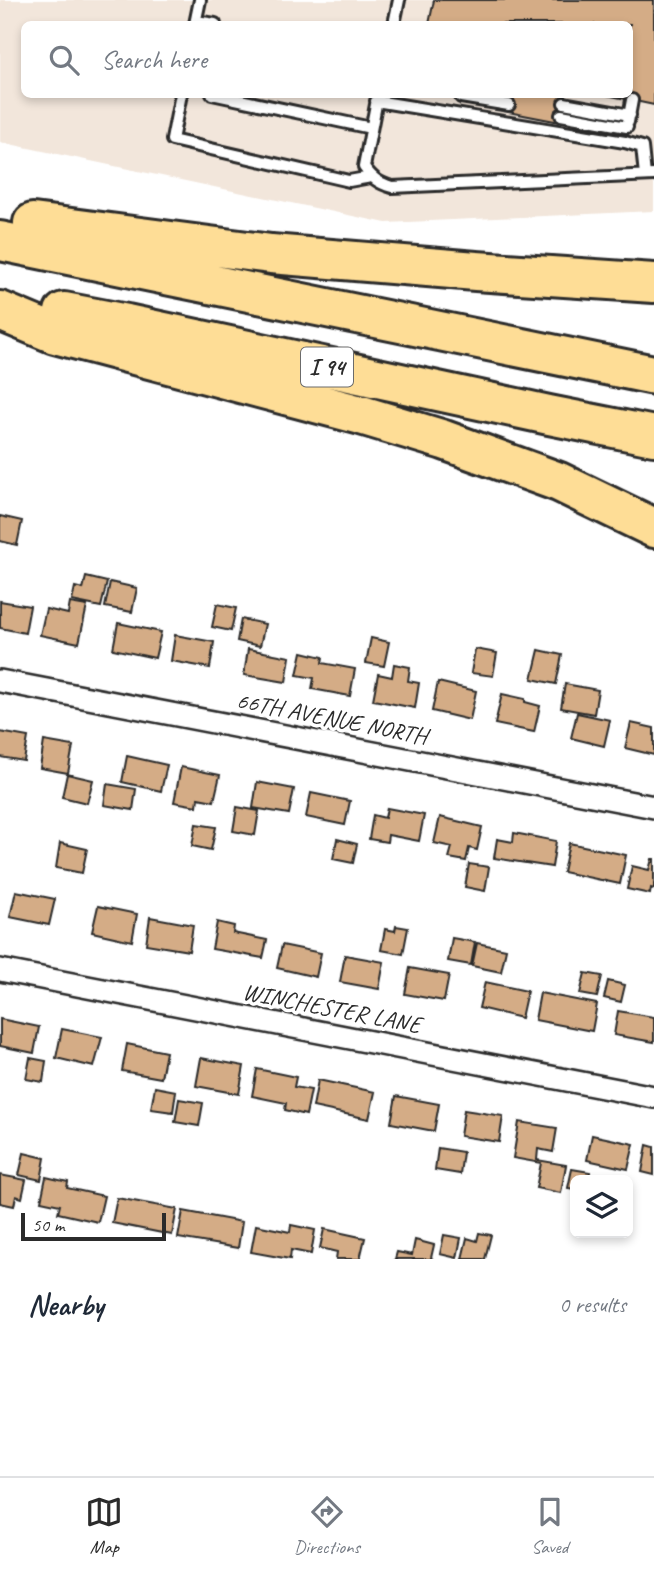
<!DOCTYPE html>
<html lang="en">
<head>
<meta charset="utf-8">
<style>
  body { margin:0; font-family:Caveat,sans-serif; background:#f2f2f3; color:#1f2937 }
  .controls { position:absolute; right:21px; bottom:21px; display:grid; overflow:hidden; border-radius:10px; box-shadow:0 4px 10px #0003 }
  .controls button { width:63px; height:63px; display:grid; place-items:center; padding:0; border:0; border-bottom:2px solid #e0e1e3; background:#fff; color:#1f2937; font:35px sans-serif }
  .scale { position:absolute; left:21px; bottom:18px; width:145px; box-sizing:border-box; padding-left:7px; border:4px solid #2b2b2b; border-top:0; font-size:19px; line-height:24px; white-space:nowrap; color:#2b2b2b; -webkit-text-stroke:5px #fff; paint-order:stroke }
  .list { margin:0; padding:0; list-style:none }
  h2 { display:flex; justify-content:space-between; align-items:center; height:91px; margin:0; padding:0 28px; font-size:30px }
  h2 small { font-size:23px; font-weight:400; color:#747a83 }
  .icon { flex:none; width:38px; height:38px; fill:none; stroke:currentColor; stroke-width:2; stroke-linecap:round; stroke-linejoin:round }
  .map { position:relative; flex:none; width:654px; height:1259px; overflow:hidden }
  .search { position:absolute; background:#fff; box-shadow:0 4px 10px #0003; left:21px; right:21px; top:21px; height:77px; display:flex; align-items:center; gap:18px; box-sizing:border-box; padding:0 24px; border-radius:10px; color:#747a83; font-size:26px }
  .sheet { height:217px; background:#fff }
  nav { display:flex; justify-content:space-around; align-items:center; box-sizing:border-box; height:98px; border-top:2px solid #e0e1e3; background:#fff; font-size:19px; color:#747a83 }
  nav a { display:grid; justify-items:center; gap:4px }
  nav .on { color:#2b2b2b }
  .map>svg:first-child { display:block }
  .built { fill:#f2e6db; fill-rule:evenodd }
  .building { fill:#d4ac86; stroke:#2b2b2b; stroke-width:2 }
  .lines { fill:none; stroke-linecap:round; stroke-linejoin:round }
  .lane-casing { stroke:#2b2b2b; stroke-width:16 }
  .street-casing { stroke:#2b2b2b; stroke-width:26 }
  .highway-casing { stroke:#2b2b2b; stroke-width:44 }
  .lane { stroke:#fff; stroke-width:10 }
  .street { stroke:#fff; stroke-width:21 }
  .highway { stroke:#fedd96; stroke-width:38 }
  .labels { text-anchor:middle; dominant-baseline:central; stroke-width:7; stroke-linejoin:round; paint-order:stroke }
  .shield { fill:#fff; stroke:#6b6b6b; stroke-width:2 }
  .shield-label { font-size:23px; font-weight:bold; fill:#2b2b2b }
  .street-label { font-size:24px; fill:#2b2b2b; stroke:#fff }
</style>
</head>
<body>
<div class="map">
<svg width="654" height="1259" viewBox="0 0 654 1259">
  <rect width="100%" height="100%" fill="#fff"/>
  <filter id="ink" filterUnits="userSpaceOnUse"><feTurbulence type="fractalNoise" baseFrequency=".0143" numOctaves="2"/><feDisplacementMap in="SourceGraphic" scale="14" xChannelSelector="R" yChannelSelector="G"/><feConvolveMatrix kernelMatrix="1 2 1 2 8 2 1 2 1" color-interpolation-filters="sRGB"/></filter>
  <g filter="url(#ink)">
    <path class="built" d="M0,0H654V211L386,223L0,142ZM24,24H630V94H24Z"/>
    <path class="building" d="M434,0H654V105L602,94H630V24H429Z
      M511,94H565L560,122L508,112Z
      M0,516L22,521L17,545L0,541Z
      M86,577L107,582L101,607L72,601L75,587L83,589Z
      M110,582L137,588L132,612L105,607Z
      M0,601L30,606L25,633L0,628Z
      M70,603L87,606L79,643L40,635L46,609L68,614Z
      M217,604L236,608L231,631L212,627Z
      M241,619L265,624L260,646L237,641Z
      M118,623L161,632L155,658L113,649Z
      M175,635L214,642L210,668L171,661Z
      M371,638L389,642L384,666L366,663Z
      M248,649L290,657L286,682L244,675Z
      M475,649L497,653L493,676L471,673Z
      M539,650L562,655L556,684L532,679Z
      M302,652L323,657L322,663L355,669L350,696L312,689L314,678L297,675Z
      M394,664L410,667L408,681L419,683L415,708L373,700L378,674L392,677Z
      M438,682L476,691L470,720L432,711Z
      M565,684L598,690L594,714L561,708Z
      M502,694L525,699V702L540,706L534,732L495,724Z
      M577,713L610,720L604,746L571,738Z
      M631,723L654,728V755L625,748Z
      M0,732L28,737L24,761L0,757Z
      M44,741L73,746L68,773L40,768Z
      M127,756L167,765L161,791L122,782Z
      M181,767L220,775L214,801L198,798L197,806L174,802Z
      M67,774L93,780L87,803L62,797Z
      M257,782L294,789L289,814L253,808Z
      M107,784L136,789L133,810L104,805Z
      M311,793L350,801L345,825L306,817Z
      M237,807L259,811L255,835L233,831Z
      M387,808L424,815L419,841L388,835L387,842L369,839L373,815L385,818Z
      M440,817L482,827L477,850L469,848L466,861L449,858L452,847L434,843Z
      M196,824L216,827L211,850L192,846Z
      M514,833L556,841L552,867L494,858L497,839L513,842Z
      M337,839L357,844L353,863L333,859Z
      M60,843L87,849L82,873L56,868Z
      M569,843L626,855L620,884L563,872Z
      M652,859H654V889L651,888L650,894L627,889L632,866L649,870Z
      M469,864L489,867L485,891L465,887Z
      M16,891L55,899L49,925L10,917Z
      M98,906L137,914L132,941L92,932Z
      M150,917L193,925L189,951L146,944Z
      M217,922L234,926L233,933L267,940L263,958L212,949Z
      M396,926L408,928L403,954L381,950L385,929L395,931Z
      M452,938L475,942L471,965L448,961Z
      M477,943L506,949L501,972L472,966Z
      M282,945L321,953L316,977L277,968Z
      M345,955L384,962L379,989L340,982Z
      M410,968L449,975L444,1001L405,994Z
      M585,973L602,976L597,997L580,994Z
      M608,981L625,985L621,1002L604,998Z
      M485,982L527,991L521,1018L479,1008Z
      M540,993L597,1004L592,1031L535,1020Z
      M618,1011L654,1017V1042L614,1035Z
      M0,1019L39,1027L34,1053L0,1046Z
      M62,1029L102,1037L94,1067L56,1058Z
      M127,1044L166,1052L161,1078L122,1071Z
      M30,1058L46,1061L43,1082L26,1079Z
      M201,1058L244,1066L239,1094L196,1086Z
      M257,1069L296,1077L294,1087L311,1090L306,1115L285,1110L286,1103L252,1096Z
      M318,1080L375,1092L369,1119L313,1107Z
      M155,1087L176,1091L173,1112L151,1109Z
      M396,1096L439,1104L434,1131L391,1123Z
      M179,1099L203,1103L199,1126L175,1122Z
      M464,1110L503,1116L499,1142L460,1136Z
      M519,1122L557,1128L553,1152L538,1149L537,1160L566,1165L561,1193L536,1188L541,1163L513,1158Z
      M592,1135L634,1144L628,1169L587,1160Z
      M647,1145L654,1147V1175L642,1172Z
      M438,1148L463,1152L460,1174L435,1170Z
      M24,1153L45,1158L41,1180L19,1175Z
      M572,1169L590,1172L589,1180H575V1189L568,1188Z
      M0,1175L26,1180L22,1198L16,1196L14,1206L0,1203Z
      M46,1177L68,1182L67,1188L104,1196L98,1222L58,1213L60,1205L41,1201Z
      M117,1198L177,1209L172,1235L112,1223Z
      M183,1211L242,1222L238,1248L178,1238Z
      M256,1225L290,1232L291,1225L315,1230L311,1254L291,1250L290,1259L251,1252Z
      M324,1229L365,1238L360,1259H336L337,1252L320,1248Z
      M479,1233L491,1235L485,1259H462L467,1238L477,1241Z
      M444,1235L461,1238L457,1258L440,1254Z
      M415,1240L434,1245L431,1258L433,1259H395L397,1252L412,1255Z"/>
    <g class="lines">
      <defs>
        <path id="lane" d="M196,21L215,24
          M195,24L200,0
          M394,24L399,0
          M181,94L172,140L349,181L371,177
          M212,94L371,128
          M378,94L364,167C372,178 378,183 392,187L654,175
          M461,97L509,105
          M376,101L625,142L642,147L645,175
          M564,103L630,115
          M561,115L627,127
          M628,122L632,100"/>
        <path id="street" d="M0,681L654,807
          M0,970L654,1097"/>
        <path id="highway" d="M33,223L271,254L476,271L654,283
          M0,241L654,375
          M0,311L55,334L361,415L444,440L559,482L654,528
          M64,312L127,324L549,415L654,436"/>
      </defs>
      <use href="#lane" class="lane-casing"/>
      <use href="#street" class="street-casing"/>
      <use href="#highway" class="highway-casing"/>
      <use href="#lane" class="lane"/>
      <use href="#street" class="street"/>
      <use href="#highway" class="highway"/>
    </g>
  </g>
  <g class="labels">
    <rect class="shield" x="301" y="347.5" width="52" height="39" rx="5"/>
    <g class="shield-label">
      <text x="327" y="367">I 94</text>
    </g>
    <g class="street-label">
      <text transform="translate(332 718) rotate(11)">66TH AVENUE NORTH</text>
      <text transform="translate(332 1008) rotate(11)">WINCHESTER LANE</text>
    </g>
  </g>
</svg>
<div class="controls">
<button><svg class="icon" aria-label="layers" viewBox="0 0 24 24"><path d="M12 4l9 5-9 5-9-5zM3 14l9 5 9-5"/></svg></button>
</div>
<div class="scale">50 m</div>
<div class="search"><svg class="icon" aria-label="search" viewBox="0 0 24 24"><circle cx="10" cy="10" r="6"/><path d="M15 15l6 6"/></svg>Search here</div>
</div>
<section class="sheet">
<h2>Nearby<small>0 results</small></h2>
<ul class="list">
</ul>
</section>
<nav>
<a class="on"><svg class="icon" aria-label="map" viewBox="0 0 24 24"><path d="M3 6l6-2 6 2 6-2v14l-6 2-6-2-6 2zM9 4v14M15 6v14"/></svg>Map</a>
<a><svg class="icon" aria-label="directions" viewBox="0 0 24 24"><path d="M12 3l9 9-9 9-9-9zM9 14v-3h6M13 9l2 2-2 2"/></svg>Directions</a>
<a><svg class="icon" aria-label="saved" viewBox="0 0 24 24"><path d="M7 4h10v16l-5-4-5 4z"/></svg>Saved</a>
</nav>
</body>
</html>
